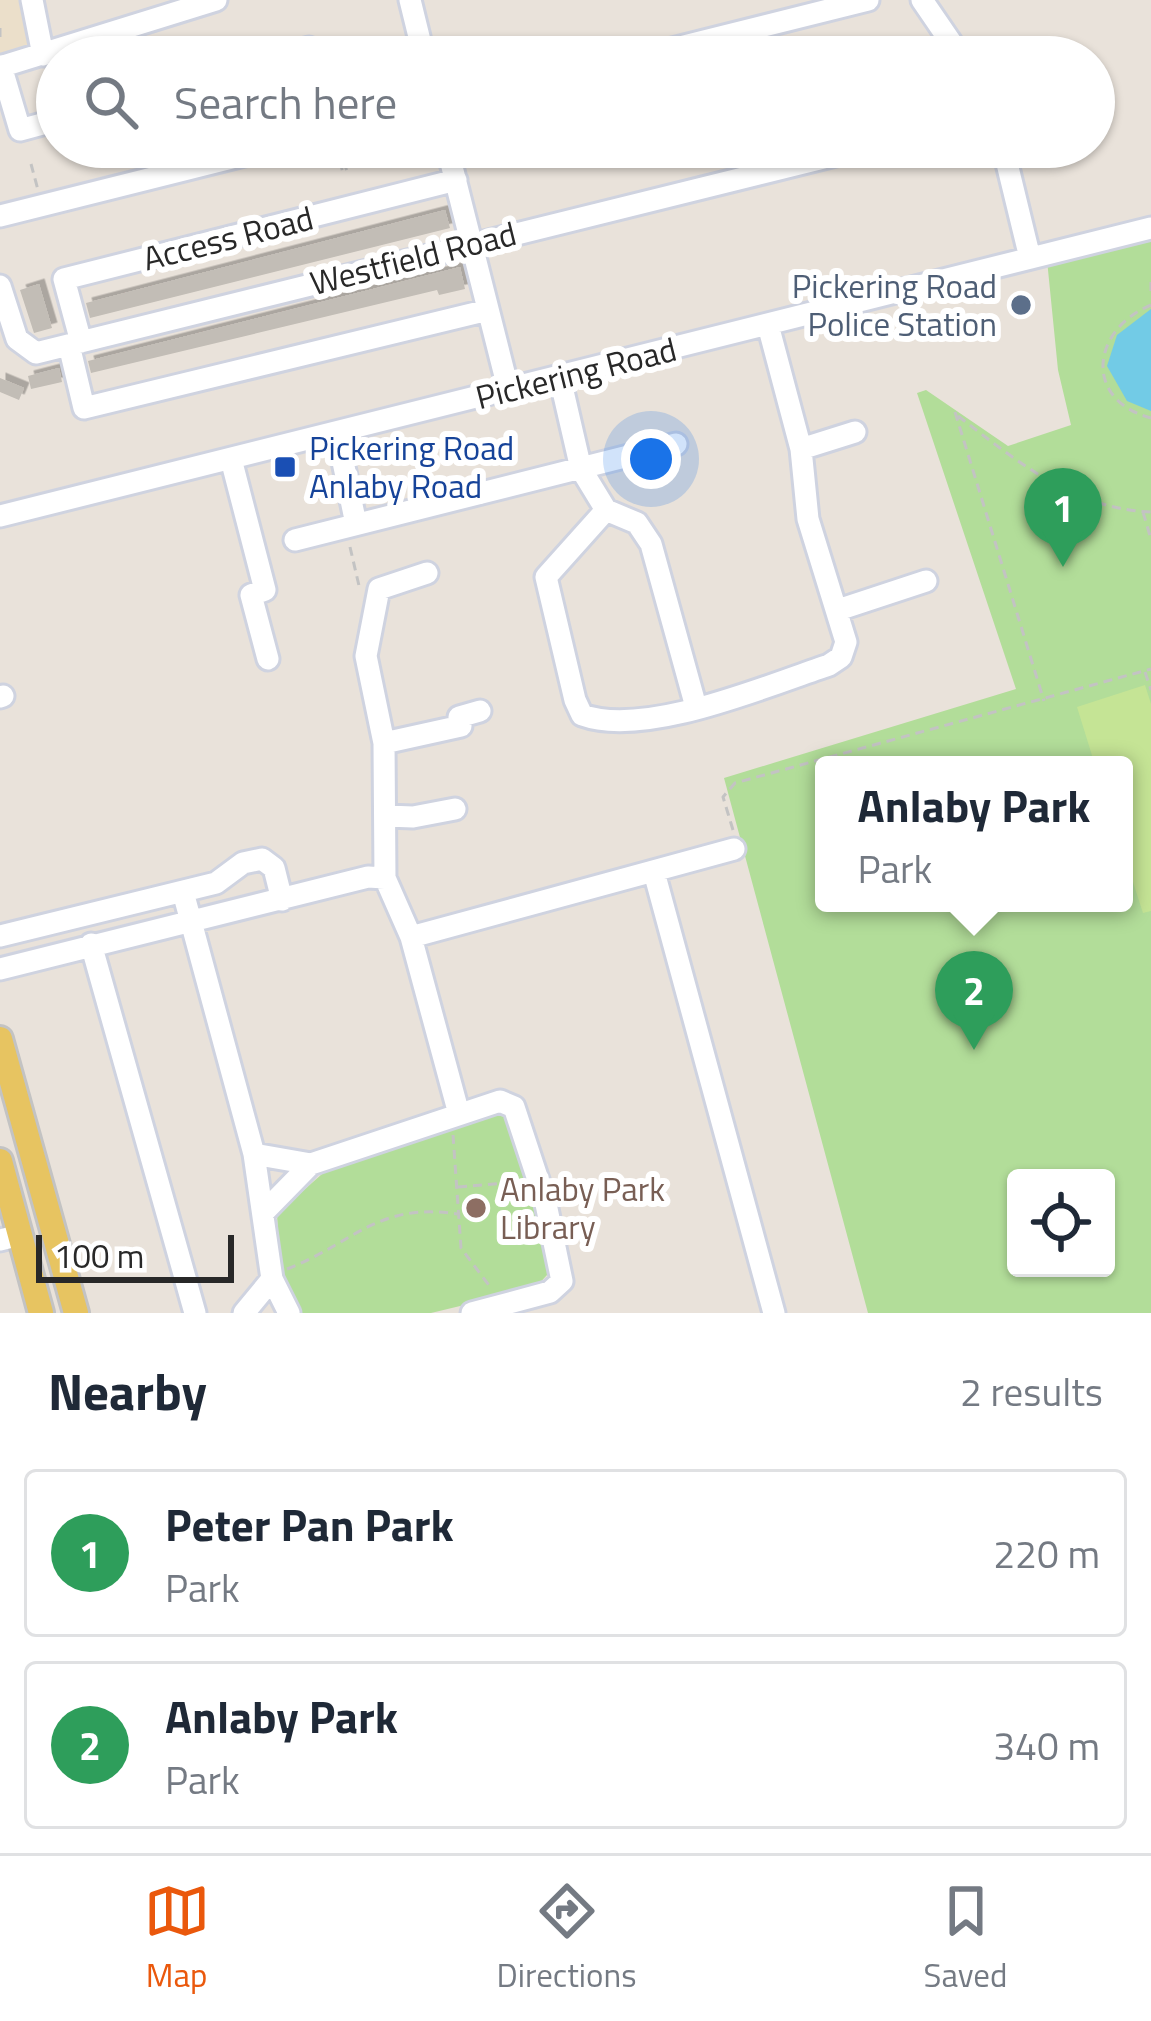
<!DOCTYPE html>
<html lang="en">
<head>
<meta charset="utf-8">
<style>
  body { margin:0; font-family:"Titillium Web",sans-serif; background:#f6f6f7; color:#1f2937 }
  .controls { position:absolute; right:36px; bottom:36px; display:grid; overflow:hidden; border-radius:12px; box-shadow:0 3px 9px #0004 }
  .controls button { width:108px; height:108px; display:grid; place-items:center; padding:0; border:0; border-bottom:3px solid #e0e1e3; background:#fff; color:#1f2937; font:60px sans-serif }
  .scale { position:absolute; left:36px; bottom:30px; width:198px; box-sizing:border-box; padding-left:12px; border:6px solid #282828; border-top:0; font-size:33px; line-height:42px; white-space:nowrap; color:#282828; -webkit-text-stroke:9px #fff; paint-order:stroke }
  .you { position:absolute; left:651px; top:459px; width:42px; height:42px; margin:-30px; border:9px solid #fff; border-radius:50%; background:#1a73e8; box-shadow:0 0 0 18px #1a73e833 }
  .badge { display:grid; place-items:center; width:78px; height:78px; border-radius:50%; background:#ea580c; color:#fff; font-size:39px; font-weight:700 }
  .pin { position:absolute; translate:-50% -99px; filter:drop-shadow(0 3px 6px #0008) }
  .pin::after { content:''; position:absolute; top:63px; width:42px; height:36px; background:inherit; clip-path:polygon(0 0,100% 0,50% 100%) }
  .popup { position:absolute; left:815px; top:756px; width:318px; height:156px; box-sizing:border-box; display:grid; place-content:center; border-radius:12px; background:#fff; filter:drop-shadow(0 3px 9px #0005); font-size:39px; white-space:nowrap; color:#747a83 }
  .popup b { font-size:45px; color:#1f2937 }
  .popup::after { content:''; position:absolute; left:50%; top:100%; margin-left:-24px; border:24px solid transparent; border-top-color:#fff }
  .list { margin:0; padding:0; list-style:none }
  h2 { display:flex; justify-content:space-between; align-items:center; height:156px; margin:0; padding:0 48px; font-size:51px }
  h2 small { font-size:39px; font-weight:400; color:#747a83 }
  .list li { display:grid; grid-template-columns:78px 1fr auto; gap:36px; align-items:center; box-sizing:border-box; height:168px; margin:0 24px 24px; padding:0 24px; border:3px solid #e0e1e3; border-radius:12px }
  .list b { display:block; font-size:45px; white-space:nowrap }
  .list p { margin:0; font-size:39px; white-space:nowrap; color:#747a83 }
  .list em { font-size:39px; font-style:normal; color:#747a83 }
  .icon { flex:none; width:66px; height:66px; fill:none; stroke:currentColor; stroke-width:2; stroke-linecap:round; stroke-linejoin:round }
  .map { position:relative; flex:none; width:1151px; height:1313px; overflow:hidden }
  .search { position:absolute; background:#fff; box-shadow:0 3px 9px #0004; left:36px; right:36px; top:36px; height:132px; display:flex; align-items:center; gap:30px; box-sizing:border-box; padding:0 42px; border-radius:66px; color:#747a83; font-size:45px }
  .sheet { height:540px; background:#fff }
  nav { display:flex; justify-content:space-around; align-items:center; box-sizing:border-box; height:168px; border-top:3px solid #e0e1e3; background:#fff; font-size:33px; color:#747a83 }
  nav a { display:grid; justify-items:center; gap:6px }
  nav .on { color:#ea580c }
  .map>svg:first-child { display:block }
  .education { fill:#ebdfca }
  .green { fill:#b2dd99; fill-rule:evenodd }
  .pitch { fill:#c5e495 }
  .water { fill:#72cbe6 }
  .building { fill:#c2bdb6; filter:url(#shadow) }
  .lines { fill:none; stroke-linecap:round; stroke-linejoin:round }
  .minor-casing { stroke:#cfd3e0; stroke-width:27 }
  .major-casing { stroke:#c3c3c3; stroke-width:30 }
  .path { stroke:#c3c3c3; stroke-width:3; stroke-dasharray:9 6; stroke-linecap:butt }
  .minor { stroke:#fff; stroke-width:21 }
  .major { stroke:#e7c461; stroke-width:24 }
  .service-dot { fill:#5c6f8a; stroke:#fff; stroke-width:4.5 }
  .transit-dot { fill:#1a4fb4; stroke:#fff; stroke-width:4.5 }
  .education-dot { fill:#8d6e63; stroke:#fff; stroke-width:4.5 }
  .labels { text-anchor:middle; dominant-baseline:central; stroke-width:12; stroke-linejoin:round; paint-order:stroke }
  .street-label { font-size:33px; fill:#282828; stroke:#fff }
  .service-label { font-size:33px; fill:#4e5e75; stroke:#fff; text-anchor:end }
  .transit-label { font-size:33px; fill:#164399; stroke:#fff; text-anchor:start }
  .education-label { font-size:33px; fill:#785e54; stroke:#fff; text-anchor:start }
</style>
</head>
<body>
<div class="map">
<svg width="1151" height="1313" viewBox="0 0 1151 1313">
  <defs>
    <filter id="shadow"><feDropShadow dx="5.5" dy="-5.5" stdDeviation="0" flood-color="#0004"/></filter>
  </defs>
  <rect width="100%" height="100%" fill="#e9e2da"/>
  <path class="education" d="M0,0H35L47,45L0,57Z"/>
  <path class="green" d="M1151,233V1313H868L724,778L1016,689L917,393L926,390L1008,446L1071,425L1058,370L1047,260ZM824,765H1124V903H824ZM1016,1178H1106V1268H1016Z
    M498,1107L509,1115L548,1258L547,1275L535,1288L431,1313H294L280,1272L277,1214L331,1166Z"/>
  <path class="pitch" d="M1145,685L1151,704V911L1143,913L1124,854V765H1095L1077,707Z"/>
  <path class="water" d="M1151,309V411L1127,401L1107,366L1117,335Z"/>
  <path class="building" d="M445,210L450,228L90,318L86,303Z
    M460,267L465,289L439,295L437,290L91,373L88,361Z
    M39,284L52,328L34,333L20,290Z
    M59,368L62,382L31,389L28,376Z
    M0,378L24,388L19,400L0,392Z"/>
  <g class="lines">
    <defs>
      <path id="minor" d="M32,0L43,55
        M410,0L424,57
        M922,0L961,57
        M277,57L309,48
        M640,57L868,0
        M1,66L20,130L57,120
        M0,67L216,0
        M447,147L508,388
        M1003,147L1030,258
        M0,216L276,147
        M0,286L17,339L36,353L868,147
        M81,342L64,279L456,180
        M69,345L84,408L488,310
        M560,378L581,469L606,510L546,577L575,700L582,715C645,738 766,686 829,665L841,657L846,642L808,519L801,449L768,325
        M337,433L356,524
        M801,449L855,432
        M231,459L265,590L251,595L268,659
        M606,510L637,523L651,544L696,707
        M0,516L1151,228
        M295,540L676,444
        M427,573L379,589L366,656L384,743L385,878L411,937L459,1114
        M838,610L926,581
        M0,697L3,696
        M384,743L461,726L459,717L480,711
        M387,816L413,817L455,809
        M654,872L774,1313
        M183,892L254,1154L272,1279L289,1313
        M0,936L216,883L243,863L262,859L274,868L282,900
        M411,937L734,849
        M91,944L195,1313
        M0,969L368,877L385,878
        M254,1154L311,1164L500,1101L514,1107L546,1204L562,1281L550,1292L472,1313
        M263,1213L311,1164
        M0,1240L20,1235
        M244,1313L272,1279"/>
      <path id="major" d="M0,1039L76,1313
        M0,1161L41,1313"/>
    </defs>
    <use href="#minor" class="minor-casing"/>
    <use href="#major" class="major-casing"/>
    <path class="path" d="M0,28V43
      M611,57L624,54
      M336,147L343,173
      M340,147L347,172
      M367,147L372,166
      M372,147L376,165
      M400,147L402,152
      M403,147L405,152
      M311,151L314,167
      M307,152L310,167
      M293,153L319,147
      M31,164L38,190
      M1151,282V291
      M1151,305C1091,330 1083,400 1151,418
      M955,412L1044,701
      M958,416C1017,461 1073,509 1151,512
      M1143,512L1151,539
      M350,547L360,590
      M1145,672L1151,690
      M733,830L723,797L735,783L1151,669
      M453,1135L461,1248L491,1288
      M458,1187L519,1182
      M287,1269C354,1243 377,1202 457,1214"/>
    <use href="#minor" class="minor"/>
    <use href="#major" class="major"/>
  </g>
  <circle class="service-dot" cx="1021" cy="305" r="12"/>
  <rect class="transit-dot" x="273" y="455" width="24" height="24" rx="6"/>
  <circle class="education-dot" cx="476" cy="1208" r="12"/>
  <g class="labels">
    <g class="street-label">
      <text transform="translate(228 238) rotate(-14)">Access Road</text>
      <text transform="translate(413 258) rotate(-14)">Westfield Road</text>
      <text transform="translate(576 373) rotate(-14)">Pickering Road</text>
    </g>
    <g class="service-label">
      <text x="997" y="286">Pickering Road<tspan x="997" dy="38">Police Station</tspan></text>
    </g>
    <g class="transit-label">
      <text x="309" y="448">Pickering Road<tspan x="309" dy="38">Anlaby Road</tspan></text>
    </g>
    <g class="education-label">
      <text x="500" y="1189">Anlaby Park<tspan x="500" dy="38">Library</tspan></text>
    </g>
  </g>
</svg>
<div class="controls">
<button><svg class="icon" aria-label="locate" viewBox="0 0 24 24"><circle cx="12" cy="12" r="6"/><path d="M12 2v4M12 18v4M2 12h4M18 12h4"/></svg></button>
</div>
<div class="scale">100 m</div>
<div class="you"></div>
<div class="pin badge" style="left:1063px;top:567px;background:#2e9e5b">1</div>
<div class="pin badge" style="left:974px;top:1050px;background:#2e9e5b">2</div>
<div class="popup"><b>Anlaby Park</b>Park</div>
<div class="search"><svg class="icon" aria-label="search" viewBox="0 0 24 24"><circle cx="10" cy="10" r="6"/><path d="M15 15l6 6"/></svg>Search here</div>
</div>
<section class="sheet">
<h2>Nearby<small>2 results</small></h2>
<ul class="list">
<li><span class="badge" style="background:#2e9e5b">1</span><div><b>Peter Pan Park</b><p>Park</p></div><em>220 m</em></li>
<li><span class="badge" style="background:#2e9e5b">2</span><div><b>Anlaby Park</b><p>Park</p></div><em>340 m</em></li>
</ul>
</section>
<nav>
<a class="on"><svg class="icon" aria-label="map" viewBox="0 0 24 24"><path d="M3 6l6-2 6 2 6-2v14l-6 2-6-2-6 2zM9 4v14M15 6v14"/></svg>Map</a>
<a><svg class="icon" aria-label="directions" viewBox="0 0 24 24"><path d="M12 3l9 9-9 9-9-9zM9 14v-3h6M13 9l2 2-2 2"/></svg>Directions</a>
<a><svg class="icon" aria-label="saved" viewBox="0 0 24 24"><path d="M7 4h10v16l-5-4-5 4z"/></svg>Saved</a>
</nav>
</body>
</html>
